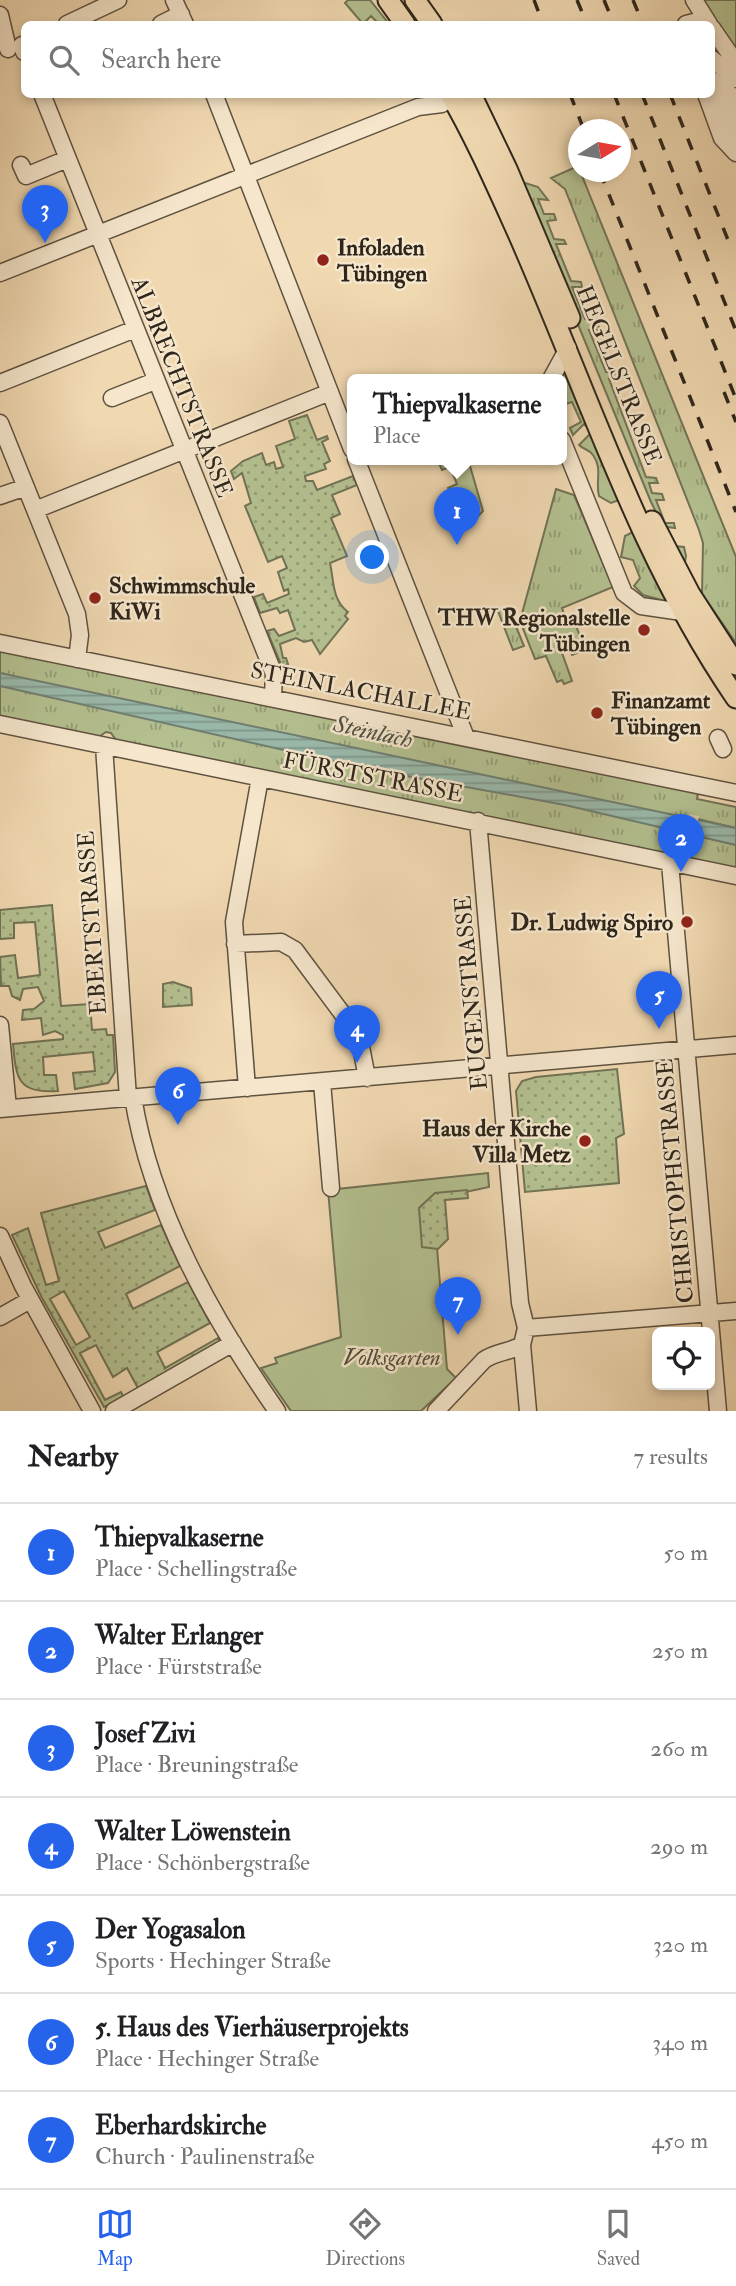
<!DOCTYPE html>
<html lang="en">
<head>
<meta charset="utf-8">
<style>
  body { margin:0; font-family:"IM FELL Double Pica",serif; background:#f2f2f2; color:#202124 }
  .controls { position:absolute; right:21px; bottom:21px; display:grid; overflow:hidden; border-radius:10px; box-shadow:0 4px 10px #0003 }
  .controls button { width:63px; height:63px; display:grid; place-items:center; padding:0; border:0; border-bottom:2px solid #e0e0e0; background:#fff; color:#202124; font:35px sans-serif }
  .compass { position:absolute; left:568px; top:119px; width:63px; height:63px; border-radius:50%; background:#fff; box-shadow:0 4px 10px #0003; rotate:79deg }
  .you { position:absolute; left:373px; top:558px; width:24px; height:24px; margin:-18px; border:5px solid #fff; border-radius:50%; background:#1a73e8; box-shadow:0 0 0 10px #1a73e833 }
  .badge { display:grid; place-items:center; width:46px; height:46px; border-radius:50%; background:#2563eb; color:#fff; font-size:23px; font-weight:700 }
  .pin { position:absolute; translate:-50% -58px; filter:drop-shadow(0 2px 4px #0008) }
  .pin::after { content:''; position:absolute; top:37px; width:24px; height:21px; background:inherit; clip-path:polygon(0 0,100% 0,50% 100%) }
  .popup { position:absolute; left:347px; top:374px; width:220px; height:91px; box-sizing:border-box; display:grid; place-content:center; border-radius:10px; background:#fff; filter:drop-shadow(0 2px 5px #0005); font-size:23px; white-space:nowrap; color:#757577 }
  .popup b { font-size:26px; color:#202124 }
  .popup::after { content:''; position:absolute; left:50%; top:100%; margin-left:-14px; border:14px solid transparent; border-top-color:#fff }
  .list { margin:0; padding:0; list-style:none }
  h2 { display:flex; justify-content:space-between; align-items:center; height:91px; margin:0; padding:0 28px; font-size:30px }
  h2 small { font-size:23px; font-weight:400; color:#757577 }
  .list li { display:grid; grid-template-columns:46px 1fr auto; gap:21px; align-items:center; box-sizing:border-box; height:98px; padding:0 28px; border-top:2px solid #e0e0e0 }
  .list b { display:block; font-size:26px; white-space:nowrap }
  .list p { margin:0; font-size:23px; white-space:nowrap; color:#757577 }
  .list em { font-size:23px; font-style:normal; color:#757577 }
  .icon { flex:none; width:38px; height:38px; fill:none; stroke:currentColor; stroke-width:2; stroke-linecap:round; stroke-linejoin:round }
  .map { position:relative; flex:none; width:736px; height:1411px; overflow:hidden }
  .search { position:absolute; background:#fff; box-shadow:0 4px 10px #0003; left:21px; right:21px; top:21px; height:77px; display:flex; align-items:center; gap:18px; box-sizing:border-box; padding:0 24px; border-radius:10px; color:#757577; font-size:26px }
  .sheet { height:777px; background:#fff }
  nav { display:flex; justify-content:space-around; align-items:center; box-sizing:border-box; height:98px; border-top:2px solid #e0e0e0; background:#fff; font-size:19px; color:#757577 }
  nav a { display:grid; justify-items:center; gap:4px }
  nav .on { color:#2563eb }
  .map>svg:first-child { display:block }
  .grass { fill:url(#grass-tufts); stroke:#717356; stroke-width:2 }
  .park { fill:#b4c090; stroke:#717356; stroke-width:2 }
  .garden { fill:url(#garden-dots); stroke:#717356; stroke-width:2; fill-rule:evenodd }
  .water { fill:url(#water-rules); stroke:#6f7f72; stroke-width:2 }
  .pier { fill:#f0d8b1 }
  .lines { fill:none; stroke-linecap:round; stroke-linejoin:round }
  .minor-casing { stroke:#5e5240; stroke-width:19 }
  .major-casing { stroke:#2e261b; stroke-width:23 }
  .minor { stroke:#f5e6cc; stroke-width:16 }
  .major { stroke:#f0d8b1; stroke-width:19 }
  .rail { stroke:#2e261b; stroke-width:3.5; stroke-dasharray:12 12; stroke-linecap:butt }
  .poi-dot { fill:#8f2418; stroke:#f5e6cc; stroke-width:2.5 }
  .labels { text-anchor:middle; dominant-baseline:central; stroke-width:5; stroke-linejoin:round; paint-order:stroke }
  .poi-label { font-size:23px; font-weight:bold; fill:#2e261b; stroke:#f5e6cc; text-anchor:start }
  .street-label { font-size:23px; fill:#2e261b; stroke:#f5e6cc }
  .park-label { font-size:23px; font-style:italic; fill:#504c38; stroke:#f5e6cc }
  .water-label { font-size:24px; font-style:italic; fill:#4e5246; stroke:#f5e6cc }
</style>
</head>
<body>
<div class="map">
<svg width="736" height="1411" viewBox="0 0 736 1411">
  <defs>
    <pattern id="grass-tufts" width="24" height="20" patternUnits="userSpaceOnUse" patternTransform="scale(1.75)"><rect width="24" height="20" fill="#b4c090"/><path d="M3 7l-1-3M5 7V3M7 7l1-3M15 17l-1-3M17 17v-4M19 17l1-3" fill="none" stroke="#939c75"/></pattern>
    <pattern id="garden-dots" width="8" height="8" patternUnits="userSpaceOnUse" patternTransform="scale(1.75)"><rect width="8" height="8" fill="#b4c090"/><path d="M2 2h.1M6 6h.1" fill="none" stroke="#939c75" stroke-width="1.8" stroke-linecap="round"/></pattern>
    <pattern id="water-rules" width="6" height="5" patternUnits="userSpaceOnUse" patternTransform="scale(1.75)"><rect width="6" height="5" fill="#9abaac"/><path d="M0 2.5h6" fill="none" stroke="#7e978b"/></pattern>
  </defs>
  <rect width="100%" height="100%" fill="#f0d8b1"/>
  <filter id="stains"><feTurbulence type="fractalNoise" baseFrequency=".00286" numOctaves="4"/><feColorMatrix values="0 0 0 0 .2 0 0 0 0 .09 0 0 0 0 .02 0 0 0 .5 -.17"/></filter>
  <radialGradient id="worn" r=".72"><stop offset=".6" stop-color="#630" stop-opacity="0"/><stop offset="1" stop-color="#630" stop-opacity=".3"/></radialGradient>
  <path class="grass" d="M348,0H370L389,24H379L371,16L363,24L345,3Z
    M578,166L736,557V643L702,594L703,543L699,530L565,189L551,178Z
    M519,181L538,187L548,200L538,199L544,214H554L556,220L547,221L554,239L564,240L566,244H556L571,281L581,282L582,287H572L585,319L596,320L600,330H589L606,372H616L619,380L609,379L646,477L656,478L658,483H649L652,493L662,494L664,500H656L665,523H674L675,528L667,527L675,546L684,547L686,556L684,568L651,502Z
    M565,370L669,602L643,595L634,586L640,578L633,560L621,557L625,536L633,532L619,500L611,503L599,496C595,481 603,469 593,455C589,449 584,450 579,445L592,432L584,424L573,435L570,428L581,422L572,402L562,405V379Z
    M437,459H468L483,511L473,522L464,526L448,488L457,484L450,467L442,470Z
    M556,489L574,495L613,587L562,608L568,625L575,623L585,650L572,655L569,647L561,650L572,681L564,684L562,680L557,682L546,656L535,659L520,621Z
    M508,607L524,646L513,650L498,611Z
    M0,643L700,786L697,799L736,807V828L693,818L689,834L736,845V876L123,750L111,733L106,732L89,743L0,724Z"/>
  <path class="park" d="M696,0H736V49Z
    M488,1173L489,1187L433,1199L447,1369L456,1378L421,1411H291L261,1368L277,1363L275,1358L341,1337L328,1190Z"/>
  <path class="garden" d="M307,415L317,440L327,436L328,439L322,442L330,461L324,464L326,469L305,476L306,481H313L317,490L353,476L357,485L332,495L340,514L331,518L347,556L330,563C334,581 332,600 348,612L345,616L348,619L320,654L312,640L304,642L296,638L280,644L283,658H286L288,664L282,667L267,631L274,629L279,636L295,630L288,610L280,613L277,608L260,613L254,597L263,594L267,603L289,594L288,589L284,591L278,572L287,568L282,556L268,562L245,506L251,503L242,473L234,479L231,471L243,461L262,453L266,465L274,462L276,469L283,467L276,446L295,439L289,421Z
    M52,905L61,1006L90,1004L92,1030L106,1029L107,1035H113L115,1072L108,1083L75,1089L73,1073L95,1071L93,1052L43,1057L44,1075H56L58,1091C18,1094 16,1079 13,1044L63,1039V1035L55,1031L43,1035L41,1018L22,1020L23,1010L34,1009L44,1001L38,987L23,989L20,1000L12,996L9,986H1L0,957L15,955L18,978L40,975L35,922L14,923V938L0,939V910Z
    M173,982L191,988L192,1005L163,1007V984Z
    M617,1069L624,1134L616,1138L619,1183L525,1192L516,1091L522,1081L536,1077Z
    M146,1186L155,1210L98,1232L105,1248L161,1225L180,1266L126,1294L133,1309L188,1282L210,1323L157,1352L165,1368L218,1338L220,1341L139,1390L127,1368L113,1377L96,1345L80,1353L105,1400L121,1392L124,1398L104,1407L42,1298L12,1235L28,1228L46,1285L59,1281L41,1213ZM64,1291L90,1337L76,1345L50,1299Z
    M467,1190L468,1198L445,1200L448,1239L438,1249L422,1247L419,1208L435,1193Z"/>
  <path class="water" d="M0,673L736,828V845L565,805L368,769L0,686Z"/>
  <path class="pier" d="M689,814L699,816L694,839L684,836Z"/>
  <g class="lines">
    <defs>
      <path id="minor" d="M174,0L185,24
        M694,0L709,24
        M0,15L8,49
        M67,24L118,0
        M161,24L181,14
        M686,24L706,19
        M712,28L736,63
        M22,45L24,52
        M712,59L736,79
        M712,80L736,99
        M42,94L274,674L273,697
        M214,94L352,449
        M706,94L722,138L736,153
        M709,94L736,116
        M715,116L736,133
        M21,165L26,176L67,159
        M0,273L418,107L442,104
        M551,379L568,348
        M0,383L135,329
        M112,398L155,381
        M0,423L77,614L80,635L77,659
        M562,440L624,593L641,606L682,612
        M356,459L465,735
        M0,496L26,487
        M35,510L330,392
        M0,643L736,793
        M0,724L736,876
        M718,738L723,749
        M104,746L128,1098
        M478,821L520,1303L526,1328L522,1345L528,1411
        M670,863L718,1411
        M235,944L281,942L295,950L359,1036L367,1078
        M0,1025L8,1108
        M322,1082L331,1188
        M247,1088L234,922L260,778
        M133,1097C151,1210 213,1319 277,1411
        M0,1109L736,1045
        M0,1236L23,1286L92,1411
        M0,1317L30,1300
        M526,1328L736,1311
        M114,1411L233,1343
        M436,1411L484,1360C495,1352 510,1352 522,1345"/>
      <path id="major" d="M388,0L405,24
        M415,0L432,24
        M450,94C473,134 492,176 511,218C584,379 635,551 736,698
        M471,94L507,169L570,318
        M652,521L690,594L736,665"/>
    </defs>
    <use href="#minor" class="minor-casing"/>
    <use href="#major" class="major-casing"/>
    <use href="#minor" class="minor"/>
    <use href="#major" class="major"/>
    <path class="rail" d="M534,0L543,24
      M577,0L587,24
      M604,0L614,24
      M633,0L643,24
      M570,94L584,130
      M614,94L736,399
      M642,94L736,331
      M670,94L728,240
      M600,172L736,512
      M724,392L736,422"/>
  </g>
  <g class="poi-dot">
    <circle cx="323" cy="260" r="7"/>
    <circle cx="95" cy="598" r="7"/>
    <circle cx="644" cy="630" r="7"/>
    <circle cx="597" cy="713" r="7"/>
    <circle cx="687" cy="922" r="7"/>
    <circle cx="585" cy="1141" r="7"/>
  </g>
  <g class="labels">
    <g class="poi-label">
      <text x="337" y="247">Infoladen<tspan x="337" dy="26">Tübingen</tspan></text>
      <text x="109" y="585">Schwimmschule<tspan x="109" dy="26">KiWi</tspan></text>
      <text x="630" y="617" text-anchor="end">THW Regionalstelle<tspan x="630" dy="26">Tübingen</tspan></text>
      <text x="611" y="700">Finanzamt<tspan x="611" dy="26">Tübingen</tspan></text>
      <text x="673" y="922" text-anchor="end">Dr. Ludwig Spiro</text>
      <text x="571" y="1128" text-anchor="end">Haus der Kirche<tspan x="571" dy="26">Villa Metz</tspan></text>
    </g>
    <g class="street-label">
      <text transform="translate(619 375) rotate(68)">HEGELSTRASSE</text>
      <text transform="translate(182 387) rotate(68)">ALBRECHTSTRASSE</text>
      <text transform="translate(361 691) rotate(11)">STEINLACHALLEE</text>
      <text transform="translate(373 777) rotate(11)">FÜRSTSTRASSE</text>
      <text transform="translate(92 923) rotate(-94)">EBERTSTRASSE</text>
      <text transform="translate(471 993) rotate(-95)">EUGENSTRASSE</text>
      <text transform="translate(675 1181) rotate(-95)">CHRISTOPHSTRASSE</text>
    </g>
    <g class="park-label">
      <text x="392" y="1357">Volksgarten</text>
    </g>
    <g class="water-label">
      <text transform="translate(373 732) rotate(12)">Steinlach</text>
    </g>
  </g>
  <rect width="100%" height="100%" filter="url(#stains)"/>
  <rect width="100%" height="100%" fill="url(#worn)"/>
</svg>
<div class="controls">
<button><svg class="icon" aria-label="locate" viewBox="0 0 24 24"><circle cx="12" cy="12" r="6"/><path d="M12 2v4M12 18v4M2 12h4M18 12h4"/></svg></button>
</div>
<svg class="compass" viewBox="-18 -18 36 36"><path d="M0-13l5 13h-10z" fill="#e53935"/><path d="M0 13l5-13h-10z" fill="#757577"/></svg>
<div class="you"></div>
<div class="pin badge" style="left:457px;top:545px">1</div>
<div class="popup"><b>Thiepvalkaserne</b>Place</div>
<div class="pin badge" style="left:681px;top:872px">2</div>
<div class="pin badge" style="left:45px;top:243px">3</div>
<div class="pin badge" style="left:357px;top:1063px">4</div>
<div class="pin badge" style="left:659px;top:1029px">5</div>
<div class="pin badge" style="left:178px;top:1125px">6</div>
<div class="pin badge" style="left:458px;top:1335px">7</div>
<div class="search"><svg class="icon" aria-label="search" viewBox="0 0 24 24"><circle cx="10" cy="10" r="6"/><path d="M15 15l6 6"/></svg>Search here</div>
</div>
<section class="sheet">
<h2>Nearby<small>7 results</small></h2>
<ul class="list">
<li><span class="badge">1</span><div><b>Thiepvalkaserne</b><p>Place · Schellingstraße</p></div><em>50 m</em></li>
<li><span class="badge">2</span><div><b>Walter Erlanger</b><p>Place · Fürststraße</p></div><em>250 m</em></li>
<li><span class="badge">3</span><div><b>Josef Zivi</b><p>Place · Breuningstraße</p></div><em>260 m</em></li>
<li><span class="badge">4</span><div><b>Walter Löwenstein</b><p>Place · Schönbergstraße</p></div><em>290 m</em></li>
<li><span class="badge">5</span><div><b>Der Yogasalon</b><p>Sports · Hechinger Straße</p></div><em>320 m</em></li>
<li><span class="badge">6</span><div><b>5. Haus des Vierhäuserprojekts</b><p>Place · Hechinger Straße</p></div><em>340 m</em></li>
<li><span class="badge">7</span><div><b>Eberhardskirche</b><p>Church · Paulinenstraße</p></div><em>450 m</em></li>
</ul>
</section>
<nav>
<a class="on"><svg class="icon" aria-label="map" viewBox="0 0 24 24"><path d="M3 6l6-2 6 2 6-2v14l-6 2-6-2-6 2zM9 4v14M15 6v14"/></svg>Map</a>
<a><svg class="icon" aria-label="directions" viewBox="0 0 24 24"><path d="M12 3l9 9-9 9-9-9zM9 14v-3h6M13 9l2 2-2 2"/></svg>Directions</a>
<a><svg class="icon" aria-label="saved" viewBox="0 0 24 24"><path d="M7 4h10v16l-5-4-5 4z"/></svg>Saved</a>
</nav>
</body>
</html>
